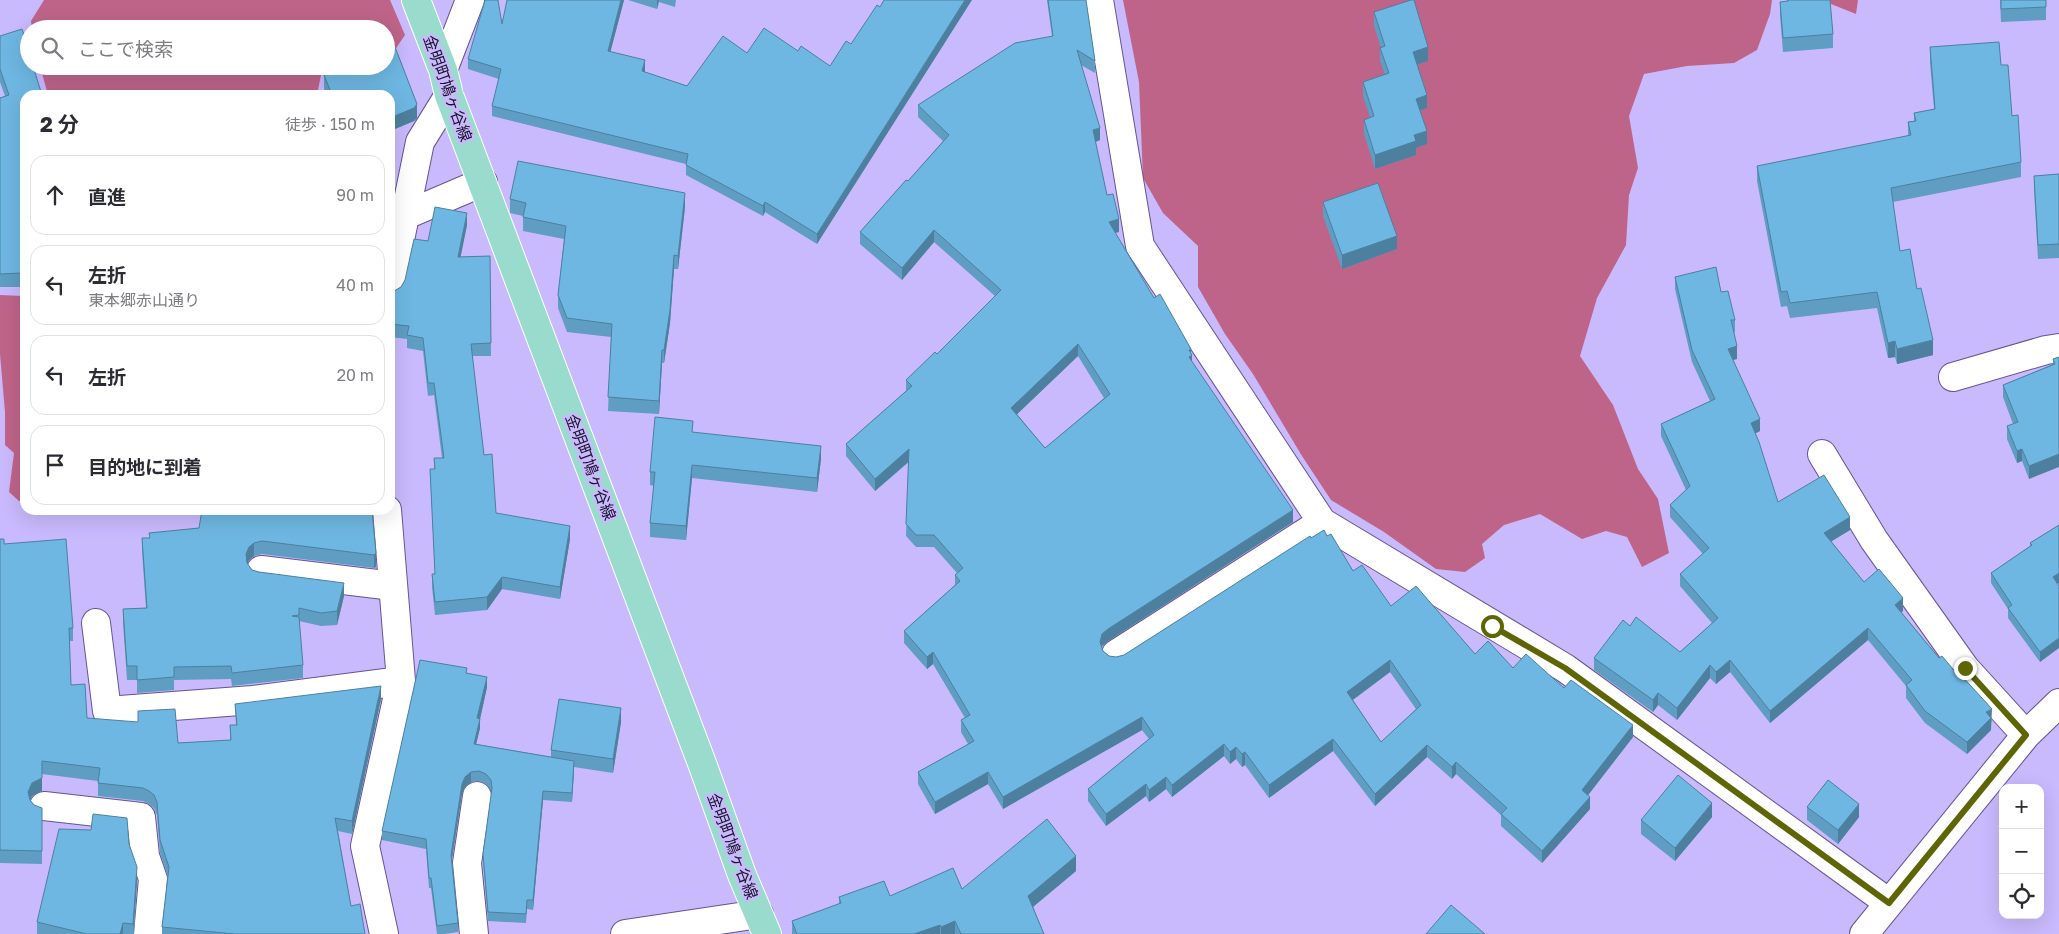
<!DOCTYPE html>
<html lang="ja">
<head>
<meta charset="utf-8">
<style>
  body { margin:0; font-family:"Golos Text","Noto Sans JP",sans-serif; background:#f7f7f7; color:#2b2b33 }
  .controls { position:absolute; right:15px; bottom:15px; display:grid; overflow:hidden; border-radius:10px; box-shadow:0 5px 20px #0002 }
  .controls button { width:45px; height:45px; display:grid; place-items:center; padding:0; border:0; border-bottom:1px solid #e1e1e2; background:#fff; color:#2b2b33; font:25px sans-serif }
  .stop { position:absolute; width:15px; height:15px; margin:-11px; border:4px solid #5d6504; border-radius:50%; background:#fff }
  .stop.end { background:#5d6504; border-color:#fff; box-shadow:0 1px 5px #0008 }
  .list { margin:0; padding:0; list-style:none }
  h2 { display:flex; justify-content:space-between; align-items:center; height:65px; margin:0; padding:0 20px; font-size:21px }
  h2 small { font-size:16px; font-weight:400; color:#7c7c81 }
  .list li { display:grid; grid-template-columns:32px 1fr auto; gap:15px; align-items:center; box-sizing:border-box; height:80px; margin:0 10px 10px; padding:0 10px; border:1px solid #e1e1e2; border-radius:15px }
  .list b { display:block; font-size:19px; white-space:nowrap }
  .list p { margin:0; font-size:16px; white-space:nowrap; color:#7c7c81 }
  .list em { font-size:16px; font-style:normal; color:#7c7c81 }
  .icon { flex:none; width:28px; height:28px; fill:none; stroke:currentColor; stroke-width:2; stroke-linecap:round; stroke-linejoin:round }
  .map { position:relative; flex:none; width:2059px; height:934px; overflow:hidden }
  .search { position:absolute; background:#fff; box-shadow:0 5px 20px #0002; left:20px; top:20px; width:375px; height:55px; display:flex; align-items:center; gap:12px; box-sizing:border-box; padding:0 18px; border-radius:28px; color:#7c7c81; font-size:19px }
  .panel { position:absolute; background:#fff; box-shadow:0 5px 20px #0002; left:20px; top:90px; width:375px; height:425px; border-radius:15px }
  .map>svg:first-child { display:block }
  .forest { fill:#be6489 }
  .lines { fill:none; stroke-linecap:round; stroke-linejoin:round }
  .minor-casing { stroke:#655491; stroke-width:30 }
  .major-casing { stroke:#fff; stroke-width:30 }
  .minor { stroke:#fff; stroke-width:28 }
  .major { stroke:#99dccd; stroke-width:28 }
  .wall { fill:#5f9dc2; fill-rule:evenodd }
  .shaded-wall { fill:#4d809e }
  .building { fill:#6eb7e2; stroke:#4d809e; fill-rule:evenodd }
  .route { stroke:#5d6504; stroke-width:6 }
  .labels { text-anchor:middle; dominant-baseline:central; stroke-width:5; stroke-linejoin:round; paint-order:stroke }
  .street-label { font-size:16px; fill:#19122a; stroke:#c9b9fd }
</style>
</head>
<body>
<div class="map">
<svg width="2059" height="934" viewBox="0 0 2059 934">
  <rect width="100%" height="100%" fill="#c9b9fd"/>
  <path class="forest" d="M44,0H390L405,35L392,54L386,55V29H32L31,21Z
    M1123,0H1772L1770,14L1757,50L1734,63L1687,66L1644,74L1629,116L1638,168L1629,195L1626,245L1597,298L1580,356L1613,405L1638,469L1658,499L1669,553L1642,567L1627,537L1606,531L1582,539L1540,514L1504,525L1482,544L1485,558L1465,572L1436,569L1384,532L1331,500L1302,456L1253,374L1225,334L1198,287V246L1163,213L1143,178L1139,82Z
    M1828,0H1858L1856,14L1831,4Z
    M40,66H343L321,75L317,95H48Z
    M25,292V501H19L9,492L14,453L5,445V412L0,354V295L23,296Z"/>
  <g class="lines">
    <defs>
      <path id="minor" d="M1099,0L1140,246L1322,522L1565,668L1889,903
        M443,70L470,0
        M391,214L406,215L483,182
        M390,289L420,142L449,95
        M1953,377L2046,350L2059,348
        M1822,454L1874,540L1965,668L2026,735
        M261,570L393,586
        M96,623L107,711L253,700L401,681
        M1116,654L1322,522
        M44,806L141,817L145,856L153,879L148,934
        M384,934L365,846L401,681L387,510
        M474,934L467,863L477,796
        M625,934L759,914
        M1864,934L2026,735L2059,703"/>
      <path id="major" d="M416,0L443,70L449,95L703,766L742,875L767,934"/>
    </defs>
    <use href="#minor" class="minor-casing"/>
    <use href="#major" class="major-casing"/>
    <use href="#minor" class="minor"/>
    <use href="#major" class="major"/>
  </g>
  <path class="wall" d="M624,0L610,52L645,70V72L687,86L747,53L798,51L830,66L817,244L765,212L763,216L686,175V164L492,116V106L499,79L468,69V59L502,24Z
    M628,0H676L675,7L659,2L657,9Z
    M1047,0H1086L1095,61V73L1081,65L1100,140L1095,142L1107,195L1119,232L1115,233L1154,298L1191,352L1192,362L1293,522L1108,641L1102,646L1103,651L1109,656L1116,657L1124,655L1311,538L1327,536L1353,571L1391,606L1475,654L1513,668L1564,688L1633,737L1588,795L1590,809L1542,863L1501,826V815L1456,774L1452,779L1427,757L1375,806L1333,751L1269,798L1245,765L1242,767L1236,759L1230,764L1224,756L1172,797L1166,789L1149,802L1146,796L1106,826L1088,801V789L1149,739L1142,730L1003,809L988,784L935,814L918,784V772L968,744L961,732V720L965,718L933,664L927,669L904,643V631L955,585V575L957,573L934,547H916L906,536L909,462L875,491L846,456V444L906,391V380L937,354L995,296L934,242L902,280L860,244V232L908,181L943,141L918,117V105L1052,36ZM1078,356L1104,398L1045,448L1017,414ZM1390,672L1416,709L1381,742L1353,700Z
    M1787,0H1830L1833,34V48L1783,52L1780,15V2L1787,1Z
    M2000,0H2046V20L2001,22Z
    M1374,12L1428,61L1417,65L1427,108L1420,111L1427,144L1416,148V155L1375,169L1364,134V120L1370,118L1363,96V82L1385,75L1380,61V48H1381L1374,26Z
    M0,36L34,66L25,95V278L21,277V287H0V98L5,96L0,82Z
    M395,47L417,104V118L414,121L390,131V95H327L324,89V75L347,66H386V51Z
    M1930,47L2001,65L2021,162V177L1893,202L1900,251L1917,289L1933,355L1897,364L1895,357L1888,358L1877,308L1790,318L1787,306L1781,307L1757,181V166L1908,136V122L1914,121V113L1934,109L1930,62Z
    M2059,174V258L2038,259L2034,189V176Z
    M510,199L685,207L678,269H674L670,323L664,363H662L659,414L608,411L611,337L567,332L558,308V295L564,239L523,231V216L510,213Z
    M1323,202L1397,249L1342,269L1323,216Z
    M467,225L460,257L490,256L491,356H472L484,455L496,513L570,539L560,599L502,589L487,610L435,615L432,587V574H435L430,469H434V458H442L434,395L428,396L423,351L407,348V339L390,337V291H394L401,287L428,241Z
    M1675,277L1721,292L1735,320V332H1734L1737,359L1733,360L1760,431L1755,433L1778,502L1850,530L1831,541L1864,582L1903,611L1901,612L1992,721L1991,722V730L1967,754L1925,723L1906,698V686L1868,640L1770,723L1730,672L1716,684L1710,678L1677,720L1658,705L1653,712L1594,670V658L1630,626L1680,652L1712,623L1680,586V574L1703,554L1670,517V505L1686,490L1661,436V424L1710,401L1692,362L1675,289Z
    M2059,357L2029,479L2022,461L2017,463L2007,439V426L2013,424L2003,397V385L2053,364V359Z
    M693,432L821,459L817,492L692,478L686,540L650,537V523L654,486L650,485V472Z
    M238,510H372L376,567L374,568L262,554L254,556L249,560L247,564L252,570L259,572L344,596L337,625L321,626L299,621L303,665V678L232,686L231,679L174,680V690L137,693V680H127L123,623V609L146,608L142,551V538H149L199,528L238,514Z
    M2059,525V583L2058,584L2040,662L2008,618V609L1991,583V573L2030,546V543Z
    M0,539L73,628V641H69L71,685L87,718L178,743L230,740V725H236L235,704L381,699L352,834L338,831L351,906L365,934H162V927L168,876L160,853L157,815L154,808L149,804L143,801L98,796V781L42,774V791L32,796L30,800L34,805L42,808V864L0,863Z
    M467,673L487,687L480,719V728L476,744L551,757V750L621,722L613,773L574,767L572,802L543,800L533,910L527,909L526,923L488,921L483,863V854L492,793L491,790L486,784L479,781L471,782L465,787L462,794L452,860L458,923V932L444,934H437L431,888H429L426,849L382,840V831Z
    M1807,807L1859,817L1838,844L1807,820Z
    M1712,817L1675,861L1641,834V820Z
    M129,844L137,881L134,934H37V922Z
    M1076,871L1033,907L1044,934H792V921L839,904V897L890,896L962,889Z"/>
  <path class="shaded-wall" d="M621,0H624L608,61V51Z
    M657,0H659L657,9Z
    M965,0H972L817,244V234Z
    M1428,47V61L1413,66V52Z
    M645,60V70L642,82V71Z
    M1427,95V108L1416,112V99Z
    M417,104V118L414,121L390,131V118Z
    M1100,128V140L1093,143V130Z
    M1427,131V144L1416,148V155L1375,169V155L1414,135Z
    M685,193V207L678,269V256Z
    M765,202V212L763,216V206Z
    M467,213V225L458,270V257Z
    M1119,219V232L1109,234V222Z
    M934,230V242L902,280V268Z
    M1397,236V249L1342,269V255Z
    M674,255V269L670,323L664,363V350Z
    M1933,340V355L1897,364V349Z
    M1895,341V357L1888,358V343Z
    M1078,344V356L1011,420V408Z
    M1737,346V359L1728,361V349Z
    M1191,349V356L1192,355V367L1189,369V350Z
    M662,350V363L659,414V401Z
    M1760,419V431L1751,436V423Z
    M821,446V459L817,492V478Z
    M909,449V461L875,491V479Z
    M2022,449V461L2017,463V451Z
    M2059,454V467L2029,479V466Z
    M692,465V478L686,540V526Z
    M1293,510V522L1108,641L1102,646L1100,654V642L1102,634L1108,629Z
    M1850,517V530L1824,546V533Z
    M570,526V539L560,599V587Z
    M254,543V556L249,560L246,568V554L249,547Z
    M376,553V567L374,568V555Z
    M2059,573V583L2053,587V577Z
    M502,577V589L487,610V597Z
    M344,583V596L337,625V611Z
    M1903,598V611L1895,617V605Z
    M1868,628V640L1770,723V711Z
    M2059,638V648L2040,662V652Z
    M933,652V664L927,669V657Z
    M1390,660V672L1347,704V692Z
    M1730,660V672L1716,684V672Z
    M1710,665V678L1677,720V708Z
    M487,677V687L480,719V728L474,753V744L477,718Z
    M381,686V699L352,834V821Z
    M1658,693V705L1653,712V700Z
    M621,708V722L613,773V759Z
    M1992,709L1991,730L1967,754V742L1986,712Z
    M1142,717V730L1003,809V797Z
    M1633,725V737L1582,803V790Z
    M1333,739V751L1269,798V785Z
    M1224,744V756L1172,797V785Z
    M1427,745V757L1375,806V794Z
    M1236,747V759L1230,764V752Z
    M1245,752V765L1242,767V754Z
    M574,761V770L572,802V793Z
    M1456,762V774L1452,779V767Z
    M471,772V782L465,787L462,794L451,864V855L462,784L465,777Z
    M988,772V784L935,814V802Z
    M1166,777V789L1149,802V790Z
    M42,778V791L32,796L28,805V792L32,783Z
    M1146,784V796L1106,826V814Z
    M543,791V800L533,910V900Z
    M1590,797V809L1542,863V851Z
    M1712,803V817L1675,861V848Z
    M1859,804V817L1838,844V830Z
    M1076,856V871L1028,911V896Z
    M137,867V881L133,934V924Z
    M955,921V934H941V927Z
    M123,923V934H120Z
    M940,925V934H914Z"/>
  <path class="building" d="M485,0H498L502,24L507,0H621L608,51L645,60L642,71L687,86L723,36L747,53L764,28L798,51L801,46L830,66L846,41L851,44L877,5L880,7L884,0H965L817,234L765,202L763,206L686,165L688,154L492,106L501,69L468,59Z
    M1048,0H1086L1095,61L1077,50L1100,128L1093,130L1107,195L1113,194L1119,219L1109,222L1154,298L1160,294L1191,349L1189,350L1192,355L1189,357L1293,510L1108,629L1102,634L1100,642L1103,651L1109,656L1116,657L1124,655L1310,536L1311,538L1324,530L1327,536L1331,534L1353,571L1362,565L1391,606L1416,586L1475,654L1488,641L1513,668L1526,654L1564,688L1571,680L1633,725L1582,790L1590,797L1542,851L1501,814L1507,808L1456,762L1452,767L1427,745L1375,794L1333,739L1269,785L1245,752L1242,754L1236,747L1230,752L1224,744L1172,785L1166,777L1149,790L1146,784L1106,814L1088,789L1154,735L1142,717L1003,797L988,772L935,802L918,772L974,741L961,720L970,715L933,652L927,657L904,631L960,581L955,575L963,568L934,535H916L906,524L909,449L875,479L846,444L912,386L906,380L935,352L937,354L1001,290L934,230L902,268L860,232L906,180L908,181L949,135L918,105L1015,43L1053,36ZM1078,344L1110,394L1045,448L1011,408ZM1390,660L1421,705L1381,742L1347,692Z
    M1411,0H1414L1428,47L1413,52L1427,95L1416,99L1427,131L1414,135L1416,141L1375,155L1364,120L1374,116L1363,82L1389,73L1380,48L1385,46L1374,12Z
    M1788,0H1830L1833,34L1783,38L1780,2L1788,1Z
    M2001,0H2046V7L2001,9Z
    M22,29L29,50V66H33L42,95H25V264H21V273L0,274V98L9,95L0,69V36Z
    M1999,42L2001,65H2008L2012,116L2018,115L2021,162L1891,188L1900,251L1910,249L1917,289L1921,288L1933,340L1897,349L1895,341L1888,343L1877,292L1790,303L1787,291L1781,292L1757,166L1911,135L1908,122L1916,121L1914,113L1935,109L1930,47Z
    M395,47L417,104L414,108L390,118V95H332L324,75L347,66H386V51Z
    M518,161L685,193L678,256L674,255L670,310L664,350H662L659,401L608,397L612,324L567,318L558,295L566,226L523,217L526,203L510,199Z
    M2059,174V244L2038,245L2034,176Z
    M1378,183L1397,236L1342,255L1323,202Z
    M435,207L467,213L458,257L490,256L491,343L471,344L484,455L492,454L496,513L570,526L560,587L502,577L487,597L435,602L432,574H435L430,469H435L434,458H444L434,383H428L423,338L407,335L409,326L390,324V291H394L401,287L405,280L414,239L428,241Z
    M1716,267L1721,292L1728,291L1735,320H1731L1737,346L1728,349L1760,419L1751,423L1759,442L1778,502L1824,475L1850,517L1824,533L1864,582L1879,569L1903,598L1895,605L1939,658L1942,656L1958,675L1960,674L1992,709L1986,712L1991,718L1967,742L1925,711L1906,685L1912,680L1868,628L1770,711L1730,660L1716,672L1710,665L1677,708L1658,693L1653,700L1594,658L1623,620L1630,626L1636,617L1680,652L1718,618L1680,574L1709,548L1670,505L1690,486L1661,424L1715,399L1692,350L1675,277Z
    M2059,357V454L2029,466L2022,449L2017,451L2007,426L2018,422L2003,385L2055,364L2053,359Z
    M655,417L693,421L692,432L821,446L817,478L692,465L686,526L650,523L655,472H650Z
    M202,510H210L239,514V510H372L376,553L374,555L262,541L254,543L249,547L246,554L247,563L252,570L259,572L344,583L337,611L321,613L299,608V615L292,616L299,617L303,665L232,673L231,666L174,667V677L137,680V666H127L123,609L147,608L142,538H150L149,533L199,528Z
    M2059,525V573L2053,577L2059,586V638L2040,652L2008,608L2012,605L1991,573L2032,545L2030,543Z
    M0,539H4V544L66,539L73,628H69L71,685L85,684L87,718L138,722V711L175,709L178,743L231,740L230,725H237L235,704L381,686L352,821L335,818L351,906L360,904L365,934H235L162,927L169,867L160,840L157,802L154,795L149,791L143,788L98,783L100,768L42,761V778L32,783L28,792L30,800L34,805L42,808V851L0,850Z
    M420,660L467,668L466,673L487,677L477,718L480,719L474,744L574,761L572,793L543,791L533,900H527L526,914L488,912L483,854L492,788L491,780L486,774L479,771L471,772L465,777L462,784L451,855L458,923L437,926L431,878H429L426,839L382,831Z
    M559,699L621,708L613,759L551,750Z
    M1678,775L1712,803L1675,848L1641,820Z
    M1828,780L1859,804L1838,830L1807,807Z
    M93,814L127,818L129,844L137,867L133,924L123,923L120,934H87L37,922L59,829L91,830Z
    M1047,819L1076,856L1028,896L1044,934H961L955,921L941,927L940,925L914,934H797L792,921L841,903L839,897L884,881L890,896L953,868L962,889Z
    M1451,905L1485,934H1426Z"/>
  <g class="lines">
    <path class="route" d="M1492,626L1565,668L1889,903L2026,735L1965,668"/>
  </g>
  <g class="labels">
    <g class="street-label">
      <text transform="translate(448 88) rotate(70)">金明町鳩ヶ谷線</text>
      <text transform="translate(591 467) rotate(69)">金明町鳩ヶ谷線</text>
      <text transform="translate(733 846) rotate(69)">金明町鳩ヶ谷線</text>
    </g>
  </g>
</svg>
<div class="controls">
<button>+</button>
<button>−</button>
<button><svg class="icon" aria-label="locate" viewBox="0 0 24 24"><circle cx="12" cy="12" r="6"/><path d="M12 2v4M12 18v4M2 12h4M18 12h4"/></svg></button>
</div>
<div class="stop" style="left:1492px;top:626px"></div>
<div class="stop end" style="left:1965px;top:668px"></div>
<div class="search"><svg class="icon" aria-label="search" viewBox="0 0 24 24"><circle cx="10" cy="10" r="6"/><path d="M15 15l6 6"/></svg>ここで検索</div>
<section class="panel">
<h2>2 分<small>徒歩 · 150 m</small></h2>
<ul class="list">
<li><svg class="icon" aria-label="ahead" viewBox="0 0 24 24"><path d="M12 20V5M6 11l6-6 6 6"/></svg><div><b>直進</b></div><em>90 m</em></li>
<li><svg class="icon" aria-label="left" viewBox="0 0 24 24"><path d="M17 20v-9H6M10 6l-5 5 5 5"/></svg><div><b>左折</b><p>東本郷赤山通り</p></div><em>40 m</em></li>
<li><svg class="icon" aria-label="left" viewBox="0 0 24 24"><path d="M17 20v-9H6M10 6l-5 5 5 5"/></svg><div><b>左折</b></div><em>20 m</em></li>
<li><svg class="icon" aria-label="arrive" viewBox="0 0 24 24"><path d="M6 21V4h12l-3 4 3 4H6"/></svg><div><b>目的地に到着</b></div></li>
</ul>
</section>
</div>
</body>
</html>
